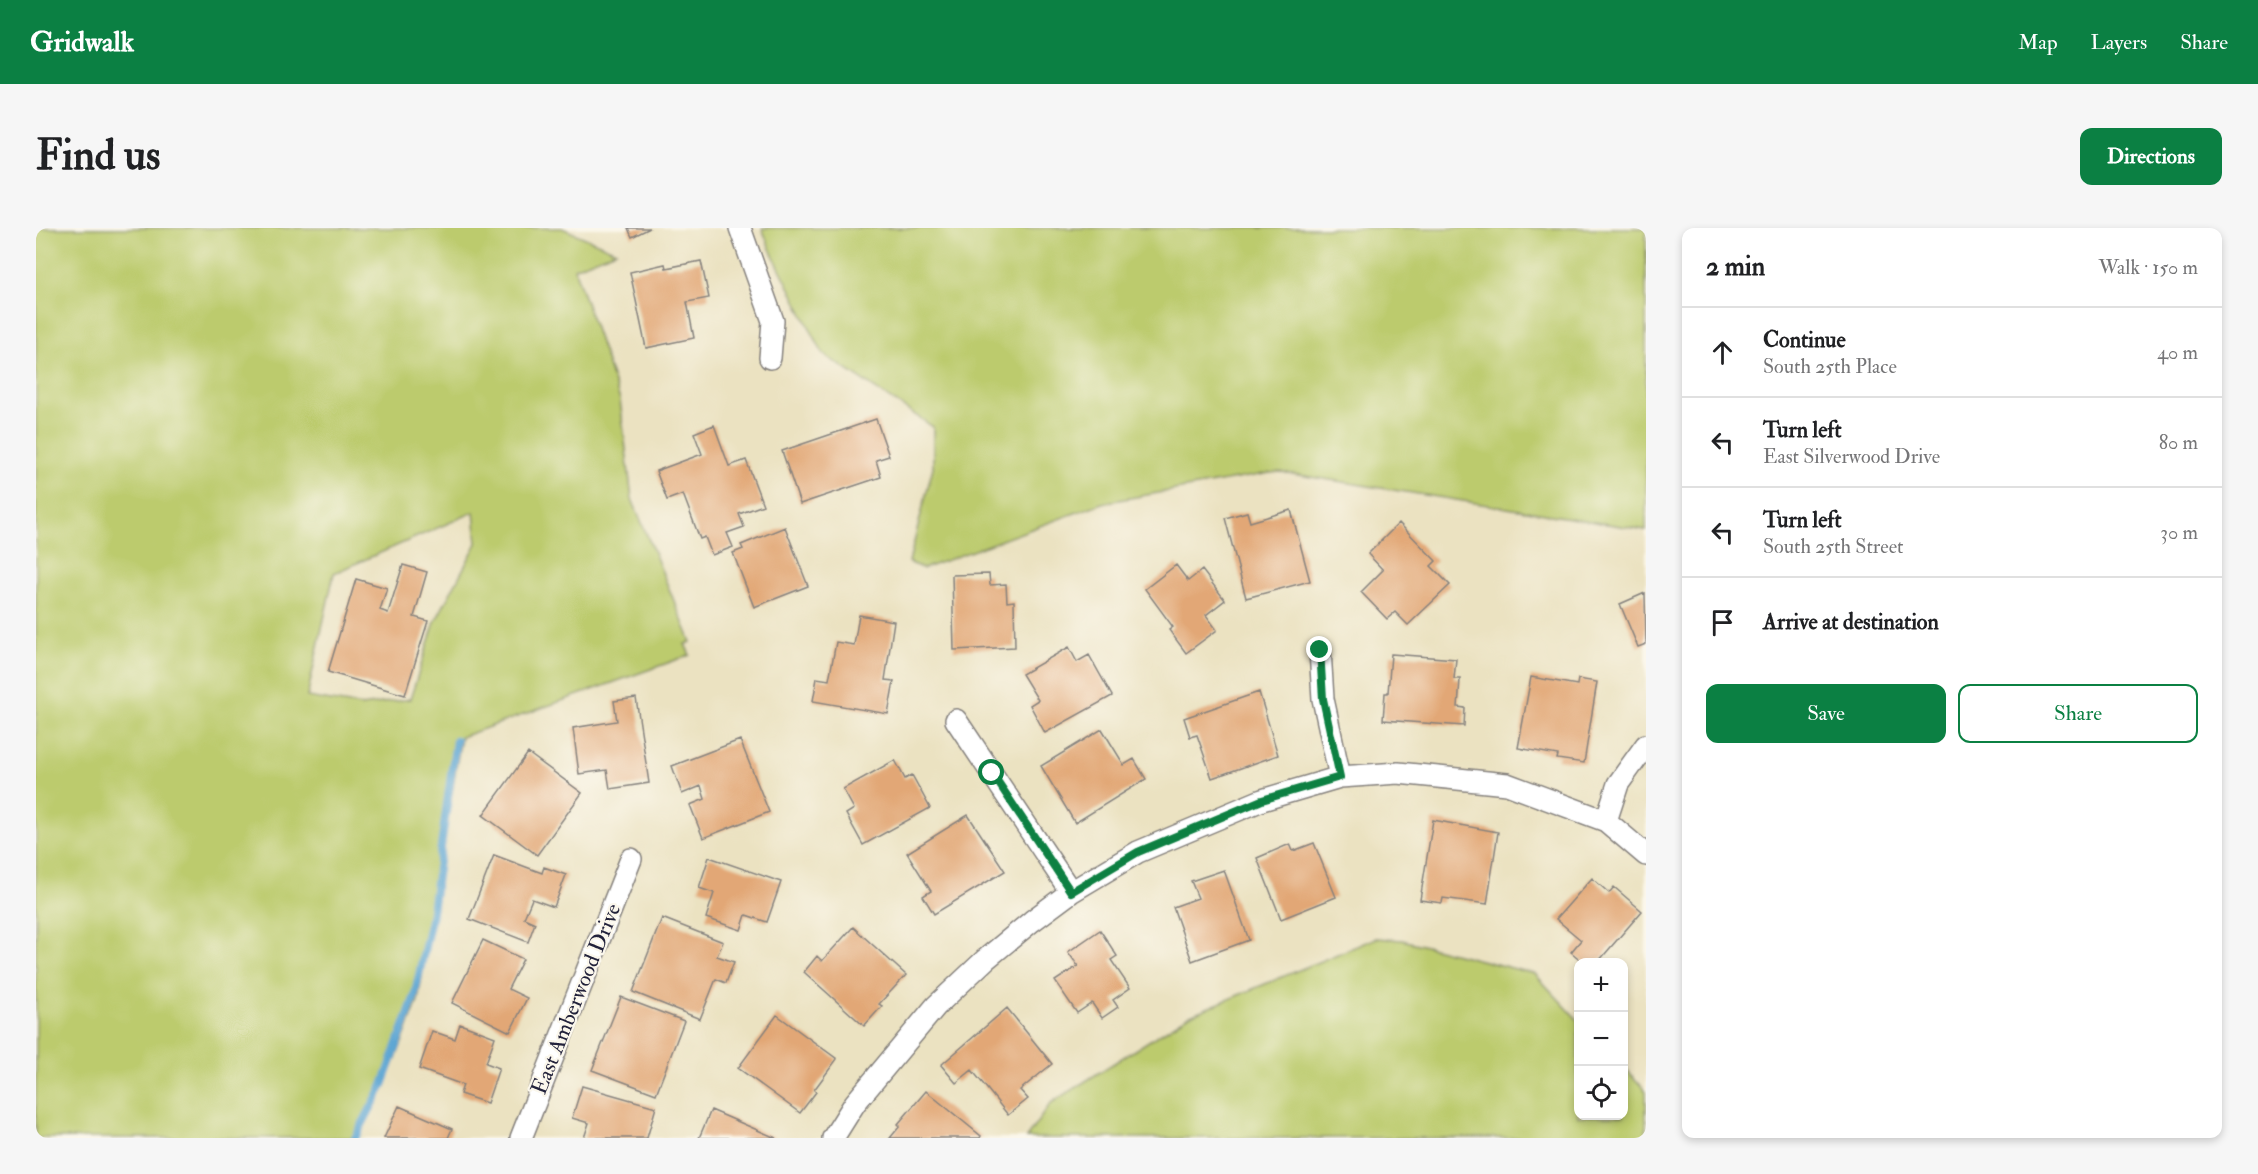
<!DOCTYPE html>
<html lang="en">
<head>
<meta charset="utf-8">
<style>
  body { margin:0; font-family:"IM FELL Double Pica",serif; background:#f6f6f6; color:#202124 }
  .controls { position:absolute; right:18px; bottom:18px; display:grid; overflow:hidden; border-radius:12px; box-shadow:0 3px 9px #0003 }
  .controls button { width:54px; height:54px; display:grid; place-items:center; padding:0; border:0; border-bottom:2px solid #e0e0e0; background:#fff; color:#202124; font:30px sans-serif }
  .stop { position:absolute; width:18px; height:18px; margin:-14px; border:4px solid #0b8043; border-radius:50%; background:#fff }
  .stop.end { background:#0b8043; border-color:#fff; box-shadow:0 2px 6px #0008 }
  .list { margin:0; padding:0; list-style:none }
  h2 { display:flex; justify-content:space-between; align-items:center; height:78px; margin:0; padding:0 24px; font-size:26px }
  h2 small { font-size:20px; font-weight:400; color:#757577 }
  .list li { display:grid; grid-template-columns:39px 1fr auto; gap:18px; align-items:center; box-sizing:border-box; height:90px; padding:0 24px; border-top:2px solid #e0e0e0 }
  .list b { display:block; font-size:22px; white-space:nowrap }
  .list p { margin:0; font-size:20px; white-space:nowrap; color:#757577 }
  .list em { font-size:20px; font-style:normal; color:#757577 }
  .actions { display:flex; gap:12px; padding:18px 24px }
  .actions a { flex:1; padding:14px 0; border:2px solid #0b8043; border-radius:12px; text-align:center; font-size:21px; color:#0b8043 }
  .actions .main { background:#0b8043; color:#fff }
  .icon { flex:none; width:33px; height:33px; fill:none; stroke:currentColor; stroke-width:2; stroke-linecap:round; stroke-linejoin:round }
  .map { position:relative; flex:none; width:1610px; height:910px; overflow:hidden; border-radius:12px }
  header { display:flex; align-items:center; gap:36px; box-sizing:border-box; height:84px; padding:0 30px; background:#0b8043; color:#fff }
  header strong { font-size:28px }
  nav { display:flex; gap:33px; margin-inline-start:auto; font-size:21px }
  .intro { display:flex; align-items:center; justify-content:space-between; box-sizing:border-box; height:144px; padding:0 36px }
  h1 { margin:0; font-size:42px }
  .button { padding:15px 27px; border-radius:12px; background:#0b8043; color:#fff; font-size:21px; font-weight:700 }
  main { display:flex; gap:36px; padding:0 36px }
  aside { flex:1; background:#fff; border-radius:12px; box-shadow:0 3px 9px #0003 }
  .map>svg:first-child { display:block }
  .green { fill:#bccb6d; stroke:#6f7654; stroke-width:1.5; fill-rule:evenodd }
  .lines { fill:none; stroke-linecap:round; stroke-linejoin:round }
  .stream { stroke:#5ca5d3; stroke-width:8 }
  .building { fill:#e2a776 }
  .minor-casing { stroke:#86827e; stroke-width:24 }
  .minor { stroke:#fff; stroke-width:21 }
  .route { stroke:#0b8043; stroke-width:8 }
  .labels { text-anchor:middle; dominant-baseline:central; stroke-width:4.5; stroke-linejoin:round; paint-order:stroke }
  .street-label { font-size:22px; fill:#22223b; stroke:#fbf7ec }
</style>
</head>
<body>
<header>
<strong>Gridwalk</strong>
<nav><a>Map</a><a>Layers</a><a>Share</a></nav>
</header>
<div class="intro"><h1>Find us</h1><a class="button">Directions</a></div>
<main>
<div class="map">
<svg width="1610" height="910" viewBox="0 0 1610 910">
  <rect width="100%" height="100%" fill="#fbf7ec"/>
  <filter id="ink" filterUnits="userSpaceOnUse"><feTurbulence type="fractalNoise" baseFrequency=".0167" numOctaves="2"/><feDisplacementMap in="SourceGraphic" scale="12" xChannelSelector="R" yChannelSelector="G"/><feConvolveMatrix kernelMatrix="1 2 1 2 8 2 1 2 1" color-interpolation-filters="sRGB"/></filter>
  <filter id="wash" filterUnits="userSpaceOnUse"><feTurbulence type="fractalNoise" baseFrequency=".008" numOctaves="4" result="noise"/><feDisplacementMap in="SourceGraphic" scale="24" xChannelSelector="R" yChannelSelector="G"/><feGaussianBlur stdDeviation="1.35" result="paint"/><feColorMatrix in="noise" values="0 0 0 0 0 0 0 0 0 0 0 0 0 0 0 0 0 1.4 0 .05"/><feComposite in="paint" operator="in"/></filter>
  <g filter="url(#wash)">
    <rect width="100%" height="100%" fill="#ebe2c1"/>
    <path class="green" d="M0,0H526L580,23L538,40L584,172L596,271L655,414L649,416L654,427L425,509L382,773L349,859L322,910H0ZM438,284L441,315L399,394L374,471L325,478L271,469L298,345Z
      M726,0H1610V302L1244,244L1234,245L1066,275L887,341L873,334L897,239V199L787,126L735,23Z
      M1340,710L1366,712L1499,746L1542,792V888H1588V839L1610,863V910H990L1015,875L1152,788Z"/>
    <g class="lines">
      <path class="stream" d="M319,910L347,857L378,770L395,690L420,512"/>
    </g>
    <g id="blocks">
      <path class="building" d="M592,0H614L596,9Z
        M665,33L673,70L651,74L658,110L610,120L594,44L629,36L630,40Z
        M840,191L853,228L840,232L845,249L764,276L746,223Z
        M678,197L693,238L710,232L727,277L703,286L708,299L691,305L697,319L676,327L669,309L664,311L647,266L631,272L620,243L666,226L658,205Z
        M1255,282L1274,353L1210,370L1189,290L1211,284L1214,294Z
        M1363,295L1400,333L1395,338L1414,357L1372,397L1359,384L1351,391L1325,364L1347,342L1332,326Z
        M749,299L772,358L718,379L697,325L707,321L705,317Z
        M367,337L391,344L378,389L392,393L369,467L292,444L320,351L351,360L344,382L352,385Z
        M1140,337L1152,353L1166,342L1189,372L1170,387L1181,402L1150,425L1133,402L1137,399L1109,361Z
        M953,346L954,357L970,356L971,374L978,373L979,419L918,422L916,347Z
        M1609,365L1610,416L1602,419L1584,376Z
        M823,387L858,393L849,452L858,453L852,486L777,473L781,450L793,452L800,414L818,417Z
        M1033,419L1041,434L1053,427L1076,468L1009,505L994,477L1002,472L986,446Z
        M1355,426L1420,431L1418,451H1424L1422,479L1429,480L1428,498L1347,492L1349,465H1352Z
        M1495,449L1541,457L1542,451L1561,454L1548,535L1521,531L1522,527L1482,520Z
        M1223,464L1242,527L1176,550L1161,507L1154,509L1148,490Z
        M600,470L613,555L574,561L571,542L543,546L537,500L581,493L578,473Z
        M1066,501L1088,537L1098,531L1110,551L1039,595L1005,538Z
        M704,512L733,584L667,610L654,577L669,571L665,558L646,566L636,538Z
        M492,525L546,565L501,627L447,587Z
        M859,532L869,551L876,547L894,580L827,617L810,586L818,581L807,561Z
        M932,587L969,643L898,686L887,668L895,663L871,625Z
        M1397,592L1462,604L1451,676L1407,670L1406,675L1384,672Z
        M1278,615L1300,669L1245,691L1221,630L1254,616L1257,623Z
        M458,627L506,645L508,639L530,647L518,679L496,671L488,690L499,695L492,714L433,691Z
        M673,629L745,654L731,694L710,687L705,702L670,690L678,665L663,660Z
        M1188,642L1213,712L1156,733L1137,679L1162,670L1155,653Z
        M1556,650L1573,665L1578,659L1606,683L1562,734H1547L1535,724L1545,712L1520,691Z
        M626,690L687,714L681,728L698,734L690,755L680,751L664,791L597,764Z
        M817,699L870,747L843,776L846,778L828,798L768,744L781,728L786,733Z
        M1064,702L1081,728L1075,732L1094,760L1077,772L1082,779L1066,790L1056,775L1041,785L1019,753L1042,738L1032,724Z
        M447,712L487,731L472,761L491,770L474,804L416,775Z
        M585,769L648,793L620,866L556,842Z
        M971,780L1016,836L984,862L992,871L972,887L936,842L920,855L905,837Z
        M741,787L801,831L778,862L780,864L764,885L702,840Z
        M424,796L459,809L450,835L463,840L451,875L424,866L427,857L383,841L396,803L419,811Z
        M546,858L620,879L611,910H548L553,895L536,890Z
        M890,863L945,908L944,910H854L864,898L862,896Z
        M363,878L416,901L412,910H348Z
        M675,882L740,910H663Z"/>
    </g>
  </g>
  <g filter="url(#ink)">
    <use href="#blocks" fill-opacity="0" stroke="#86827e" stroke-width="1.5"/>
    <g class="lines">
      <defs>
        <path id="minor" d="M704,0L737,93L734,130
          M1284,422L1287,471L1304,549
          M920,492L1035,664
          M1570,593L1582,556L1610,517
          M485,910L595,631
          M797,910L819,875L900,778L950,731L996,693L1035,664L1102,624L1226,572L1304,549L1362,545L1471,556L1570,593L1610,627"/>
      </defs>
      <use href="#minor" class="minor-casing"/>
      <use href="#minor" class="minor"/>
    </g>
  </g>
  <g class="lines" filter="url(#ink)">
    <path class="route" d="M956,545L1035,664L1102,624L1226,572L1304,549L1287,471L1284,422"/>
  </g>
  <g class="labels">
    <g class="street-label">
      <text transform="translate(540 771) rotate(-68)">East Amberwood Drive</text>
    </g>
  </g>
</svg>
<div class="controls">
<button>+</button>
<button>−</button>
<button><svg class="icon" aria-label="locate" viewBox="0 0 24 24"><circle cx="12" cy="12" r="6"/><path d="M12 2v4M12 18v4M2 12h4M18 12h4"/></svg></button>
</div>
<div class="stop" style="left:956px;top:545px"></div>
<div class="stop end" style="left:1284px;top:422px"></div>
</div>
<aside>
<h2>2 min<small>Walk · 150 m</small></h2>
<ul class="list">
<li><svg class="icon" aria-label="ahead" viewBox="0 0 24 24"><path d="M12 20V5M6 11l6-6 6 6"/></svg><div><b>Continue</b><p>South 25th Place</p></div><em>40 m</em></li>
<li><svg class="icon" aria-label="left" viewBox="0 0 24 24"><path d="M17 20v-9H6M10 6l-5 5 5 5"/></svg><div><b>Turn left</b><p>East Silverwood Drive</p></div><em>80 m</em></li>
<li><svg class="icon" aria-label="left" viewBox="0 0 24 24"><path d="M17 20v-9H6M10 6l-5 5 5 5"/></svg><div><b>Turn left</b><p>South 25th Street</p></div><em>30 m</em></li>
<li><svg class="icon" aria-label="arrive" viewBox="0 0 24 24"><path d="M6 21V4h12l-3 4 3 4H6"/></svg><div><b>Arrive at destination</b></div></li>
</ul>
<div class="actions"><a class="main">Save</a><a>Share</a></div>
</aside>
</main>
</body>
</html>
